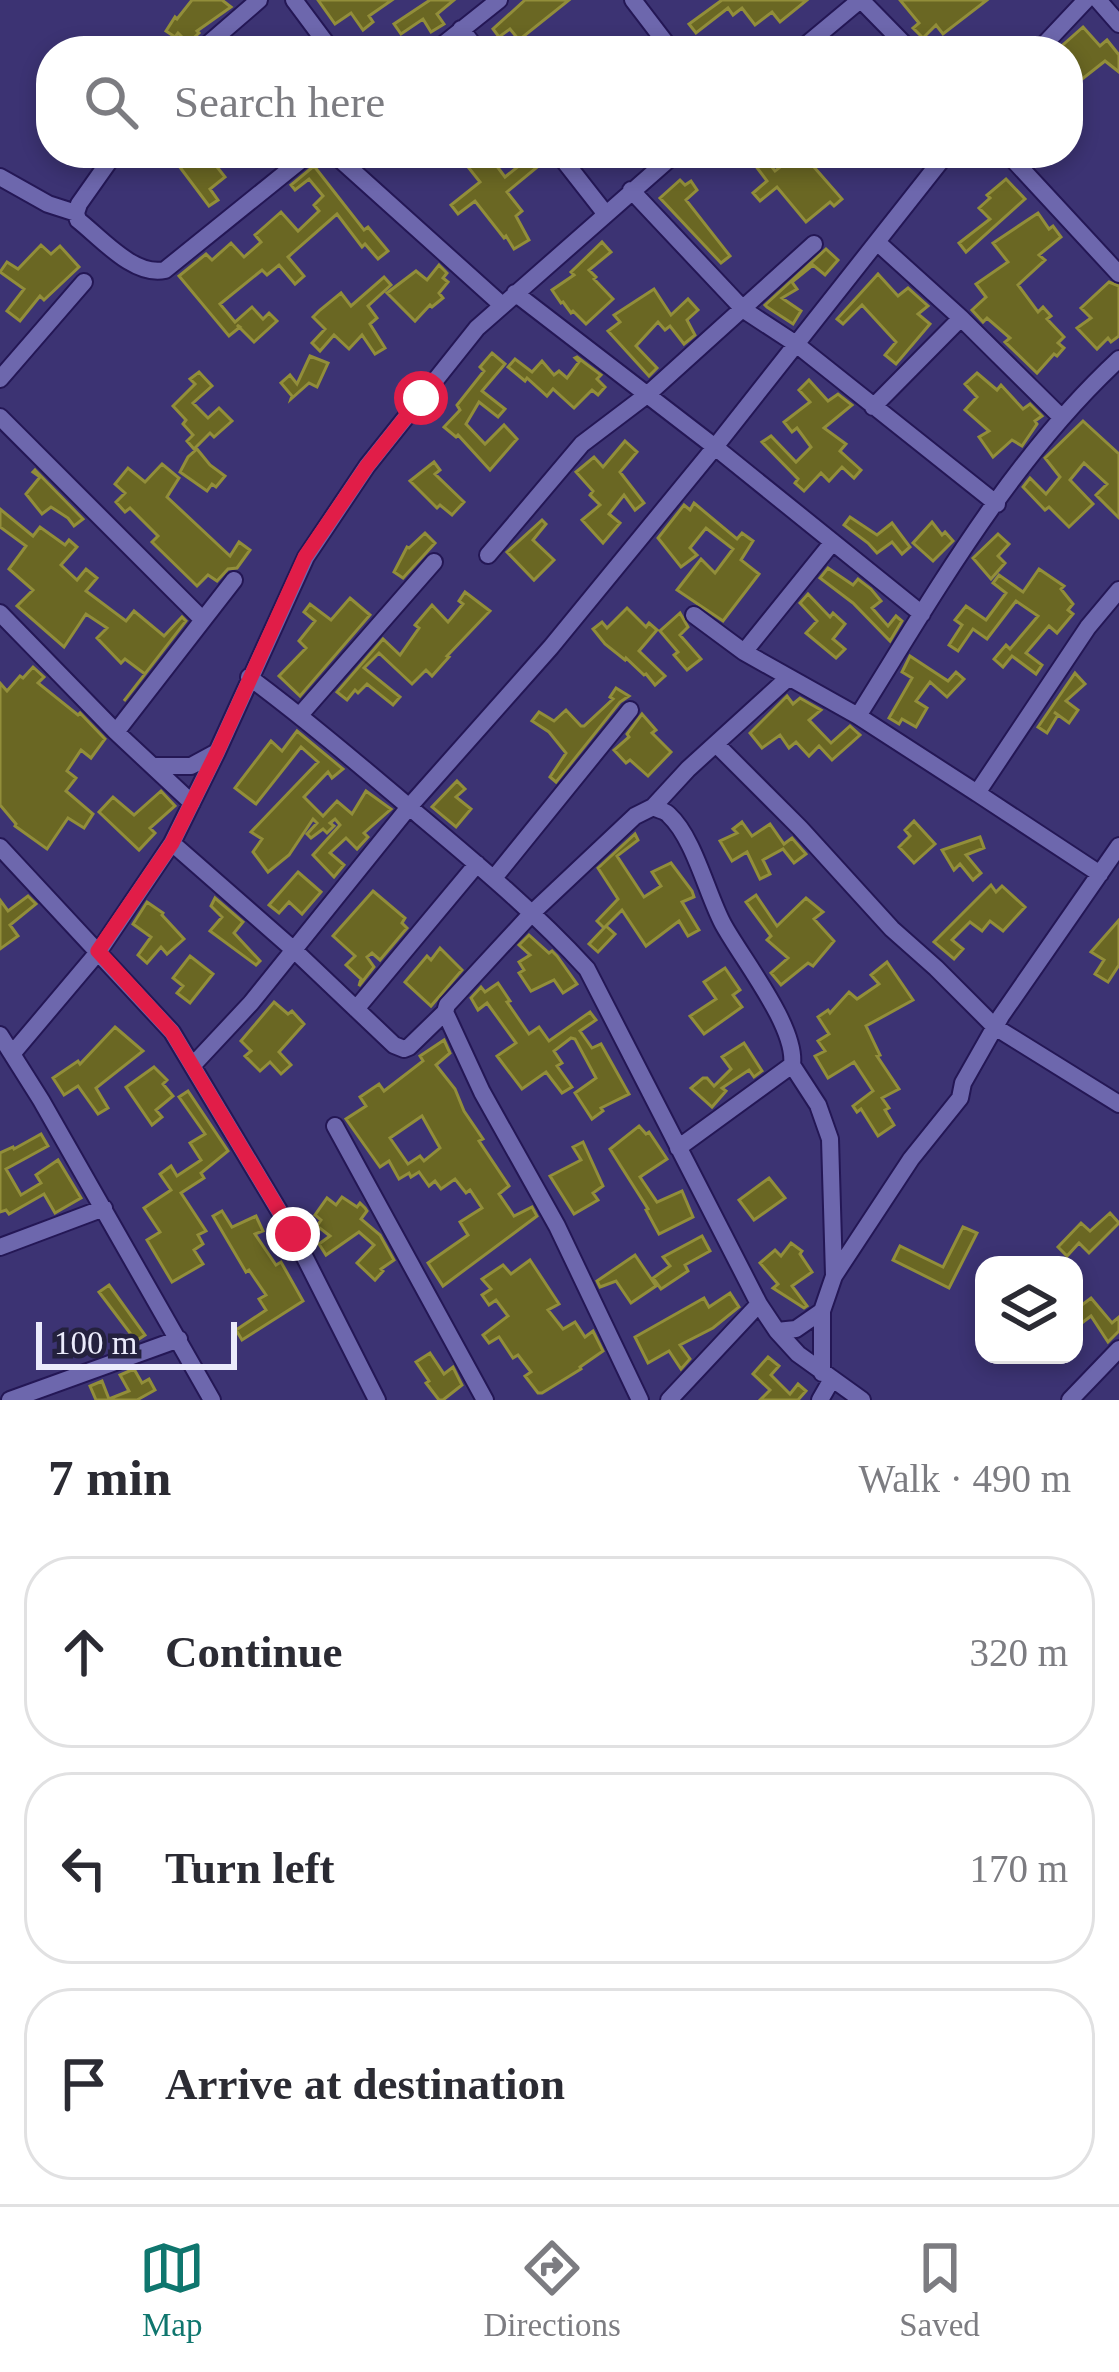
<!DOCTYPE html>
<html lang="en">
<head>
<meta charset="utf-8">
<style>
  body { margin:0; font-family:Georgia,serif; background:#f7f7f7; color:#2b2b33 }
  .controls { position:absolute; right:36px; bottom:36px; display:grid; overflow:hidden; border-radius:24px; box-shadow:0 6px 18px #0003 }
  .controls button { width:108px; height:108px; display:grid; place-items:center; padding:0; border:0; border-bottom:3px solid #e1e1e2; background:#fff; color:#2b2b33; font:60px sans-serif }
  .scale { position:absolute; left:36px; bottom:30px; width:201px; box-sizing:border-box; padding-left:12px; border:6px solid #ebebfb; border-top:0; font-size:33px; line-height:42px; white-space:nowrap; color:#ebebfb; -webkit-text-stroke:9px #24213e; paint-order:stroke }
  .stop { position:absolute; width:36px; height:36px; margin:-27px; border:9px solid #e11d48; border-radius:50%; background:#fff }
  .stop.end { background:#e11d48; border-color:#fff; box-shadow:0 3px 12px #0008 }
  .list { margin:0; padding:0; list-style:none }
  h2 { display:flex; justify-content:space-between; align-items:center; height:156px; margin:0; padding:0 48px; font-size:51px }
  h2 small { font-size:39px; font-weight:400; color:#7c7c81 }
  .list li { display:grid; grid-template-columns:78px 1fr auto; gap:36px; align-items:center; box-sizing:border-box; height:192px; margin:0 24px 24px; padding:0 24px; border:3px solid #e1e1e2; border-radius:48px }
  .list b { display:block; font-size:45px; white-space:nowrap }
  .list em { font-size:39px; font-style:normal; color:#7c7c81 }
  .icon { flex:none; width:66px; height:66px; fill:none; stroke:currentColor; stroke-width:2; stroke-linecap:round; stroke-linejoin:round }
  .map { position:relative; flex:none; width:1119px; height:1400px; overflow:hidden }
  .search { position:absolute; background:#fff; box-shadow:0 6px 18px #0003; left:36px; right:36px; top:36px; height:132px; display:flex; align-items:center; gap:30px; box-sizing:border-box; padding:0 42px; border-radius:48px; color:#7c7c81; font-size:45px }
  .sheet { height:804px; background:#fff }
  nav { display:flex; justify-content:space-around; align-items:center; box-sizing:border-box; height:168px; border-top:3px solid #e1e1e2; background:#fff; font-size:33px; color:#7c7c81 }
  nav a { display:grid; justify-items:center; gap:6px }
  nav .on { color:#0f766e }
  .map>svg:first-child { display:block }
  .building { fill:#6a6723; stroke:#928e3a; stroke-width:3; fill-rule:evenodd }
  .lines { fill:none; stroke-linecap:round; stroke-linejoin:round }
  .minor-casing { stroke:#241755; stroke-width:20 }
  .minor { stroke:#6d67ad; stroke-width:16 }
  .route { stroke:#e11d48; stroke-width:15 }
</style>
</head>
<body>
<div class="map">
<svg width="1119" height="1400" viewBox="0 0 1119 1400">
  <rect width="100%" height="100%" fill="#3c3373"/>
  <path class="building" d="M192,0H222L231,7L197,31L199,33L188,43L178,33L175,37L166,31L175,17L177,19Z
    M318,0H392L369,16L373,22L363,30L351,13L335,24Z
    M430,0H454L437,14L444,24L431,32L423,19L401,34L394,24Z
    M525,0H569L519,40L510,29L499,37L493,29Z
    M722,0H807L780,22L772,12L755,25L742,8L733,15L728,8L696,33L689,24Z
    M900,0H987L943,34L936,25L923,38L913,28L919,23Z
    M1083,27L1100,46L1107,40L1119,55V72L1105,61L1081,80L1072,69L1075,66L1068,59V51H1056Z
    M180,153H206L225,177L210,189L218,200L209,206L173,158Z
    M457,153H487L505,177L535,153H545L547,159L507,192L522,211L516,216L529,240L514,249L506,236L504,238L475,201L458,214L451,205L480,182Z
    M755,153H761L775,171L799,153H829L814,167L842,199L834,206L830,202L806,222L777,187L760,201L753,193L767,181L749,157Z
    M314,166L364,230L368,227L388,251L378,259L365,244L362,247L337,214L288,257L304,276L295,284L279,265L267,275L262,270L220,304L235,322L252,307L263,319L269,313L277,321L254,342L237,325L240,327L229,336L179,276L206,254L212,260L231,243L244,257L261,242L255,235L281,212L298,231L319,211L314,205L323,196L309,179L295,190L291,185Z
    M1006,179L1025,199L966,252L959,243L990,219L979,208L990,198L987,195Z
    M680,180L685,185L691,181L697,190L686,200L730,256L721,263L660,198Z
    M1038,213L1049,229L1053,226L1061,237L1039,255L1045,260L1018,285L1038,312L1043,307L1051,316L1047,319L1064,337L1058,343L1064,348L1057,356L1054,354L1037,373L1005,342L1010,338L987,318L983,322L972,310L986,297L976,284L1008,262L993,243Z
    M602,242L611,252L589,270L596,277L594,279L613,299L586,324L573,311L571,313L563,302L561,303L552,290L574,275L571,272Z
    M41,245L51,254L60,246L79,267L44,300L40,296L20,321L7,311L24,289L0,272L7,262L18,269Z
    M826,249L838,260L825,275L813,265L792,282L797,289L782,298L801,311L793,324L767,307L765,305Z
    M439,265L447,273L443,278L448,282L439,293L443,298L432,307L430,305L415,321L387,293L416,271L427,280Z
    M878,274L898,296L908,288L928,306L918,314L930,324L896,364L885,355L896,342L862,305L843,324L837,319Z
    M384,277L391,285L368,306L377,318L370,324L385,348L375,354L362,335L349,349L334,335L320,351L312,343L325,329L313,317L320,310L341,293L351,306Z
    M1109,282L1119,286V336L1111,342L1108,338L1097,349L1077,328L1091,318L1081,308Z
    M654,289L671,315L688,299L698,310L687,320L695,335L684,344L670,326L665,330L658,322L636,346L657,368L649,376L608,331L620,322L614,315Z
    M492,353L505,364L482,391L505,409L498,417L479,402L466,424L485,444L504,425L517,439L490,470L458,435L456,437L444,427L460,410L457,405L484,371L480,367Z
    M310,356L328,363L317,387L309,383L291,399L292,396L281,383L290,375L297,384Z
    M577,357L601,375L597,379L605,387L598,395L592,390L574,408L553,389L547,396L527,378L525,381L508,367L515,359L532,372L542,361L554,375L559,371L567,378L579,362L575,358Z
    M199,372L212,386L193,403L208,418L219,408L232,421L214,437L210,433L194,449L187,441L193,435L183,424L186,420L173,406L195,384L190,379Z
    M977,373L997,390L1001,385L1023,409L1030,404L1042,416L1035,421L1037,424L1022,446L1012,440L993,457L979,437L989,431L965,410L977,397L965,384Z
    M809,380L828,401L838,394L852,405L824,428L846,444L840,451L861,470L854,478L842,467L829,481L821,473L804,491L795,483L798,479L762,442L771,436L796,462L811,447L797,428L792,432L784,422L810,402L799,390Z
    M1083,421L1119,454V518L1096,495L1107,484L1084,463L1070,480L1093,504L1069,527L1049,507L1045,510L1023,487L1030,478L1046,494L1060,477L1045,458Z
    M625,441L637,452L620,472L644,503L635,510L624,495L609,514L620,523L603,543L582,520L600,505L590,495L593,491L576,472L594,457L603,467Z
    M197,449L210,465L225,476L216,487L212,484L207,491L180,472L188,457Z
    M434,462L440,470L435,474L464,502L452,515L440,505L437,508L410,481Z
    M162,464L179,478L167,497L230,556L239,542L250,550L237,568L228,569L217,581L208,575L197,586L152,542L158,536L130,508L125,512L116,502L125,493L115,484L128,468L145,482Z
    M35,470L83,519L74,526L68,518L51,507L42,514L26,494L40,477L33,472Z
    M694,503L737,539L742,533L753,541L741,560L759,574L723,621L677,590L701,559L715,573L733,549L706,528L690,548L697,555L681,567L658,538L684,505L690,510Z
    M0,509L33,536L40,527L65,545L69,540L77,547L61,565L77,580L86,569L97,578L86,591L126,621L134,611L164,636L182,617L186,621L124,701L145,674L125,659L121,663L97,638L107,628L86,614L64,647L17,606L33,590L9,569L26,546L0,527Z
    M850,517L877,535L892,523L910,547L902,554L892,542L877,553L868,543L844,525Z
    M542,520L546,524L533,540L554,560L534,580L507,552Z
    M932,522L942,535L945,532L953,541L933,561L913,543Z
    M425,533L435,543L403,578L394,572L407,547L409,548Z
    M998,534L1009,544L998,556L1005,563L991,579L973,558Z
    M828,568L853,585L858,579L871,589L881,601L872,608L888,626L896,616L902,621L890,641L853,603L820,578Z
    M1039,569L1064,586L1061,589L1073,604L1068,610L1073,614L1057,633L1049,626L1026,653L1042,665L1036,674L1012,656L1003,667L994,659L1006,645L1010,649L1038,616L1016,601L987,639L973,629L958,651L949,645L962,625L955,620L966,606L986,620L1006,593L993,583L999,575L1023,592Z
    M465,592L490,611L447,656L449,657L432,676L426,670L412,684L379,653L364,668L400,697L393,705L367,684L358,693L355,690L347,700L337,692L383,639L400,655L419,628L415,625L432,605L448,622L463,604L459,601Z
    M808,594L830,617L833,613L845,624L833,639L845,649L836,658L806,633L817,621L800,603Z
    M350,598L370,615L300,696L279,676L306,648L299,641L315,621L304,612L310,604L331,620Z
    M627,608L646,627L649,623L657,630L639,651L665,676L655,685L646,674L644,675L626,658L625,660L605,644L593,629L602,622L607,628Z
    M680,613L688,627L680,635L701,659L687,670L674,655L678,652L660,631Z
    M910,656L948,681L956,672L964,679L947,697L930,682L916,701L927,708L916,727L902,719L899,724L889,718L912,678L902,672Z
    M33,667L44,677L38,683L78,715L80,713L105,739L91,758L81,750L67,771L76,778L66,791L93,814L84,828L68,818L47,849L15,826L16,824L0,805V683L7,691L20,676L23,678Z
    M1075,673L1085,684L1066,701L1078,710L1069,723L1054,712L1058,715L1047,733L1038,727Z
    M616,688L629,696L620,702L556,782L550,777L566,753L549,732L532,721L539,712L554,721L566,710L581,726H584L613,699L610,697Z
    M787,696L793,704L800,698L821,710L809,720L831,743L850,726L860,735L832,760L819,746L809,756L796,742L789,748L780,735L762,748L750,733Z
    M642,714L656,730L652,733L671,752L648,776L630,760L626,763L614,750L629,737L627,734Z
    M297,731L343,769L332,778L328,772L304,797L323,816L337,801L352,814L366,791L391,809L364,833L368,837L357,849L346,838L330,853L344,865L334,877L313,855L340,825L335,819L330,823L334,826L327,833L323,829L311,838L307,834L317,823L313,819L289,855L268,872L253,852L262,839L251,832L318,762L301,747L256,804L235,788L271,741L282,751Z
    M457,781L465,789L456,797L471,809L456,827L432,807Z
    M161,791L175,806L150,828L155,833L139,850L99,812L113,797L134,815Z
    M914,821L935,844L914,863L899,847L910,836L905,830Z
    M742,822L752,836L770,824L784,844L792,838L806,854L794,863L783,849L763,860L770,874L760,879L747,852L732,861L720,841L737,833L733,829Z
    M635,834L638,840L617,856L644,897L661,886L652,872L671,863L692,891L694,897L682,902L699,930L688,936L679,921L646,946L622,910L606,926L615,934L598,952L589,944L604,928L597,921L618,899L598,868Z
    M980,837L984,848L966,855L981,873L973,880L960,864L954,870L942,850Z
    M298,872L321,892L302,914L289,902L279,913L269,905Z
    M991,885L996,892L1002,886L1025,907L1003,931L990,921L982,931L970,922L952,940L963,949L954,959L934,942Z
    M373,891L405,918L402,923L407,928L380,960L372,953L367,957L374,967L359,986L361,979L346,965L355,956L333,936Z
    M756,895L777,926L806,898L823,912L814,919L834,941L813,966L808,963L781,985L771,973L788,958L767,940L771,936L746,902Z
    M28,896L36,904L10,925L18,936L0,949V900L8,911Z
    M215,898L243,922L234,933L260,961L256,965L210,931L222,917L211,906Z
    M147,902L163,913L162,915L184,939L167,954L161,947L147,963L138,955L151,937L133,924Z
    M1119,920V965L1108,982L1095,974L1104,960L1091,952Z
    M529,935L549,953L552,951L557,956L577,984L563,993L554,980L531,991L519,973L524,970L519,962L530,955L519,945Z
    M440,948L462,970L431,1006L405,982L427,956L431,960Z
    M190,956L213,974L190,1003L177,993L183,986L173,978Z
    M887,962L913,1000L866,1026L880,1055L877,1056L899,1089L882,1098L889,1108L885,1110L894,1125L878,1136L861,1109L857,1112L853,1106L873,1091L854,1062L828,1078L815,1056L825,1051L818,1041L829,1034L818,1017L828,1010L830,1013L849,992L857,999L879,984L871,975Z
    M725,968L740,990L733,995L742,1007L704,1034L690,1016L716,999L704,982Z
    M498,983L510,1001L507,1002L529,1034L539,1027L549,1041L590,1012L596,1020L580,1031L592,1048L601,1044L629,1094L601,1108L603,1111L592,1119L575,1093L596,1078L575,1039L571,1038L554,1051L562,1063L557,1066L572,1087L562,1093L546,1072L522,1089L497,1056L516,1043L487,1003L478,1010L471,998L481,987L485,992Z
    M274,1002L288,1014L292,1011L304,1024L279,1052L291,1065L281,1074L270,1062L260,1071L245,1056L251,1051L241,1041Z
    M115,1027L143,1051L96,1088L108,1108L98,1114L78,1086L64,1095L53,1078L78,1061L80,1064Z
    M444,1040L450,1053L436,1065L455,1089L464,1111L483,1139L479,1141L509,1186L499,1194L514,1216L532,1207L537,1216L443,1286L428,1263L468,1235L460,1222L482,1208L470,1190L466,1193L455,1179L441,1189L435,1181L429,1186L419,1172L411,1177L409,1173L399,1179L389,1161L380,1167L346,1119L366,1106L360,1097L379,1084L384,1091L423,1061L420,1056ZM422,1116L440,1148L424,1161L420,1156L408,1164L390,1138Z
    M744,1043L762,1071L754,1077L749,1070L722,1088L726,1091L712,1107L691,1088L703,1078H707L714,1086L731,1069L722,1057Z
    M154,1067L167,1080L163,1084L173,1096L156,1110L162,1117L152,1125L126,1087Z
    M188,1091L228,1151L201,1173L204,1178L181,1193L206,1231L198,1235L203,1244L194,1250L203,1264L172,1282L147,1240L160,1232L144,1208L171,1190L160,1174L171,1166L177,1176L201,1160L190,1143L205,1134L179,1097Z
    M639,1126L646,1134L649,1132L667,1159L640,1177L657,1202L682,1191L693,1217L659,1234L646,1210L648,1209L610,1149Z
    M41,1134L48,1146L6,1169L21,1195L41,1183L36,1175L58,1160L81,1198L55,1213L44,1194L9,1214L6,1210L0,1212V1153L13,1147L14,1149Z
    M583,1142L603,1186L593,1193L598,1200L574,1214L550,1176L581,1160L573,1147Z
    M769,1178L785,1198L754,1220L739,1200Z
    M342,1197L357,1207L360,1203L365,1208L367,1211L361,1219L380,1235L394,1260L381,1269L383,1271L375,1280L357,1263L374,1245L359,1232L326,1255L319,1244L330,1236L317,1226L321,1220L315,1215L327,1198L336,1205Z
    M222,1211L232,1227L256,1216L263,1231L255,1234L276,1265L281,1262L303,1301L242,1340L236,1330L266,1310L259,1299L266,1295L249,1270L246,1272L213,1216Z
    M1110,1213L1119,1223L1089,1253L1079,1243L1067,1256L1058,1247L1081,1223L1090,1231Z
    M963,1227L977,1233L949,1288L893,1260L900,1246L943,1267Z
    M702,1236L710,1251L685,1265L688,1271L661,1289L653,1278L670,1266L663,1257Z
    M791,1243L802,1251L800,1254L812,1272L792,1286L807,1306L804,1308L773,1288L778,1284L760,1263L775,1250L781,1256Z
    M635,1255L656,1286L631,1303L616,1281L600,1287L597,1281Z
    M530,1260L559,1304L548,1310L563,1329L575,1322L585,1337L593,1331L603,1351L580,1367L581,1369L542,1393H538L525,1376L531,1372L518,1355L513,1358L499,1337L489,1343L483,1335L508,1316L496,1300L489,1305L482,1295L491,1289L482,1279L503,1265L511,1274Z
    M109,1285L145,1335L136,1341L99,1292Z
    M730,1293L739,1307L713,1328L680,1345L690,1359L681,1369L669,1351L648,1363L635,1337L704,1298L709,1307Z
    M1091,1298L1112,1323L1119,1317V1331L1108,1342L1091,1316L1074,1329V1311Z
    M430,1353L444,1374L453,1367L462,1385L443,1400H439L426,1383L429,1381L416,1362Z
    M768,1357L779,1366L771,1375L790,1394L798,1384L806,1391L798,1400H760L770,1390L753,1374Z
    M134,1369L142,1383L149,1379L155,1390L137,1400H96L90,1386L102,1381L109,1399L129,1391L120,1375Z"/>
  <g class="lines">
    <defs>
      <path id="minor" d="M294,0L332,51
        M633,0L672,51
        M861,0L911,51
        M1098,0L1119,24
        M461,29L478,51
        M200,51L259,0
        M435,51L499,0
        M799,51L860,0
        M1038,51L1086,0
        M115,153L79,204L76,213L78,220C101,238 134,277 165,270L310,153
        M333,153L502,305
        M558,153L605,213
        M1007,153L1119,274
        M0,177L48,204L76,213
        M631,190L744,310L796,344L997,504
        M878,243L961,318L1062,418
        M515,293L715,447L922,614
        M0,379L84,282
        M873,407L961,318
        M0,417L202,619
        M488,555L582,444L648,394L814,244
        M0,613L116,732L192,803
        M694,615L744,652L858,716L977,793L1088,627L1119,590
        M744,652L832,543
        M249,677C304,718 356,762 408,806C470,858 532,909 587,969L759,1304L777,1331L798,1354L862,1400
        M300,715L434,562
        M858,716C935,593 1011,459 1119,359
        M116,732L234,580
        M716,744L800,828L892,929L936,968L995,1027L1119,1104
        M153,766H191L215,753
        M977,793L1100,874
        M653,807L688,769L788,678
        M172,843L294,950L394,1045L404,1049L409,1047L445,1012
        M0,847L172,1032L293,1234L377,1400
        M494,878L630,710
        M356,1009L477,864
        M0,1035L41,1100L212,1400
        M12,1054L99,951L172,843L217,752L306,557L367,466L477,328L676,153
        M193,1065L251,1003L409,807L551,647L715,447L947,153
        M792,1065L818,1105L830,1139L834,1275
        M335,1126L485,1400
        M0,1247L104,1208
        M777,1331L796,1329L822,1311
        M822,1373V1311L834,1276L911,1159L960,1098L963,1083L1001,1016L1119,846
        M10,1400L179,1339
        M640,1400L557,1226L482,1092L445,1012L447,1005L532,913L635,816L653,807C657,809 666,811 669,815C694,838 707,894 723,924C742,959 797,1027 792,1065L678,1148
        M669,1400L759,1304
        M820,1400L832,1379
        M1070,1400L1119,1349"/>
    </defs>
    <use href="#minor" class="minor-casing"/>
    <use href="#minor" class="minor"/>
  </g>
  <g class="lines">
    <path class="route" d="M293,1234L172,1032L98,951L172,843L217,752L305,557L367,466L421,398"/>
  </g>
</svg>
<div class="controls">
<button><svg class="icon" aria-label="layers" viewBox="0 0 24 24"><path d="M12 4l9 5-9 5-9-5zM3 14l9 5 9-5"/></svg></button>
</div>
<div class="scale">100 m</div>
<div class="stop" style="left:421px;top:398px"></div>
<div class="stop end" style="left:293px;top:1234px"></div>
<div class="search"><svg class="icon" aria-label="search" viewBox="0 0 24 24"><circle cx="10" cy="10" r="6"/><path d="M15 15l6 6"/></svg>Search here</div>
</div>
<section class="sheet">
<h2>7 min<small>Walk · 490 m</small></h2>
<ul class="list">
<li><svg class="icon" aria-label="ahead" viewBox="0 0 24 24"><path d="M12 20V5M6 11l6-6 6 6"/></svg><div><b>Continue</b></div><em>320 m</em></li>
<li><svg class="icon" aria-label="left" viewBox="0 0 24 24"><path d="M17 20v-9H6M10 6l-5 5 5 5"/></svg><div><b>Turn left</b></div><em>170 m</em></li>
<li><svg class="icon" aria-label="arrive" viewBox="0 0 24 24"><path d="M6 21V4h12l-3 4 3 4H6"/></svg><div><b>Arrive at destination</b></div></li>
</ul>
</section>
<nav>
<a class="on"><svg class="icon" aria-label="map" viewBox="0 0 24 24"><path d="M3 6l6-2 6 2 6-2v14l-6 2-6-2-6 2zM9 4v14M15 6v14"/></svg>Map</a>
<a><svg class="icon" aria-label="directions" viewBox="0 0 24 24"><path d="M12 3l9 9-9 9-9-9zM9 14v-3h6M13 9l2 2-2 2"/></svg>Directions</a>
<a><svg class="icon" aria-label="saved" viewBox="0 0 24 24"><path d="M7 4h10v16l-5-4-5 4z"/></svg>Saved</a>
</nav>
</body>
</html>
